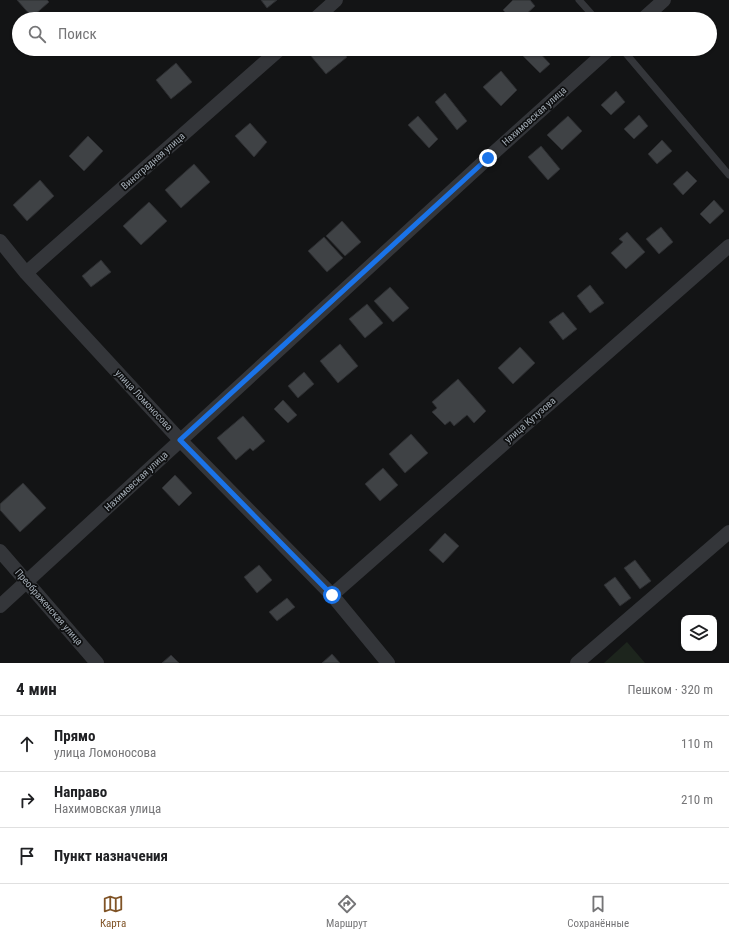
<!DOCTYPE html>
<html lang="ru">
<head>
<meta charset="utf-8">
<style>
  body { margin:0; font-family:"Roboto Condensed",sans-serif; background:#f6f6f6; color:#202124 }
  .controls { position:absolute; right:12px; bottom:12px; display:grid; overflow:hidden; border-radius:8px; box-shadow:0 1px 3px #0004 }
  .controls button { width:36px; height:36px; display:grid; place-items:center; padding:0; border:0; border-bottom:1px solid #e0e0e0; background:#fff; color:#202124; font:20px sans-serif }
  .stop { position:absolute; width:12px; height:12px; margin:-9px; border:3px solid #1a73e8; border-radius:50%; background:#fff }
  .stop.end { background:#1a73e8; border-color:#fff; box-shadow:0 1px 4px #0008 }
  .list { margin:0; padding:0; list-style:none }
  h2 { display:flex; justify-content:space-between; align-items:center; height:52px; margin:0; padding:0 16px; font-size:17px }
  h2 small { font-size:13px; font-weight:400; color:#757577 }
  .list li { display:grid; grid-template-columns:26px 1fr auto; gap:12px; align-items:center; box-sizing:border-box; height:56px; padding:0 16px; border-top:1px solid #e0e0e0 }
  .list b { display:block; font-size:15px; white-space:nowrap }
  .list p { margin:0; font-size:13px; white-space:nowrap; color:#757577 }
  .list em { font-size:13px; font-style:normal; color:#757577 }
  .icon { flex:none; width:22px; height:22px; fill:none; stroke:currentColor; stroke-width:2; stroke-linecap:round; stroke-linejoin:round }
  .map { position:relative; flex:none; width:729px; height:663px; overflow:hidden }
  .search { position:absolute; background:#fff; box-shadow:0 1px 3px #0004; left:12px; right:12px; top:12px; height:44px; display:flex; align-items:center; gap:10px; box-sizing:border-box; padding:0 14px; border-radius:22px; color:#757577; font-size:15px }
  .sheet { height:220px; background:#fff }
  nav { display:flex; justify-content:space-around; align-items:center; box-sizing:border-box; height:56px; border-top:1px solid #e0e0e0; background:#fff; font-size:11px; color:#757577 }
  nav a { display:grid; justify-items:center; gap:2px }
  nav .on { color:#805427 }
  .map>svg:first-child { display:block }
  .green { fill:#1d251d }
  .building { fill:#3f4245; stroke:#2d2e31 }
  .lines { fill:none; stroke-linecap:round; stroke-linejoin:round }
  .lane { stroke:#34363a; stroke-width:7 }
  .street { stroke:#34363a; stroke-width:14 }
  .route { stroke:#1a73e8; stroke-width:5 }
  .labels { text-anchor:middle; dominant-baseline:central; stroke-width:3.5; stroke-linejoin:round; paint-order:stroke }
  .street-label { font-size:10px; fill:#a4adb6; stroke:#0e0f10 }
</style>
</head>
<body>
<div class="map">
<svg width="729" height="663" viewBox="0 0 729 663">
  <rect width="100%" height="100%" fill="#131415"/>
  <path class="green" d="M627,642L645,663H604Z"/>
  <path class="building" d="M17,0H47L49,2L32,17Z
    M261,0H277L267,8Z
    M513,0H530L535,6L521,19H512L503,10Z
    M320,49H340L347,57L326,74L311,56Z
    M528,49H536L550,64L540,73L522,55Z
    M556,49H571L562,56Z
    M176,63L192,82L171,99L156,80Z
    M501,71L517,90L501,106L483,87Z
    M616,91L625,102L611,115L601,105Z
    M445,93L467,121L457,130L435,102Z
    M639,115L648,126L634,139L624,129Z
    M418,116L438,139L429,148L408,125Z
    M568,116L582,131L562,150L547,135Z
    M250,123L267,142L254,157L235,136Z
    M88,136L103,151L84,171L69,156Z
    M662,140L672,151L657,164L648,154Z
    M541,146L560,169L548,180L528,157Z
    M194,164L210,182L181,208L165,190Z
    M687,171L697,181L683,195L673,184Z
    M40,180L54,196L27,221L13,205Z
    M714,200L724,211L710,224L700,214Z
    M149,202L167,221L141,245L123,226Z
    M342,221L361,242L345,256L326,236Z
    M661,227L673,242L659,254L646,239Z
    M627,232L645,252L626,269L611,253L623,242L619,239Z
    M324,237L343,258L327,272L308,251Z
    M101,260L111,272L91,287L82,276Z
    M590,285L604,303L590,313L577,296Z
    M390,287L409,308L393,322L374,301Z
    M367,304L383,323L365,338L349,319Z
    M563,312L577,329L563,340L549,322Z
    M340,344L358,366L338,383L320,361Z
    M520,347L535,363L513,384L498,368Z
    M304,372L314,384L298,398L288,386Z
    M458,379L486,411L474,423L467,415L454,426L450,421L445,425L432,412L437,408L432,402Z
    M283,400L297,415L288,423L274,409Z
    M243,416L265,441L253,451L250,448L236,460L217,438Z
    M411,434L428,453L405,473L389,454Z
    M383,468L398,485L380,501L365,484Z
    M175,475L192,493L179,506L162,488Z
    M23,483L46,508L20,532L0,510V504Z
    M445,533L459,546L443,563L429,550Z
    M635,560L651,581L640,589L624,568Z
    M259,565L272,580L257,593L244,577Z
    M615,577L631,598L620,606L604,585Z
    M287,598L295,607L277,621L269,612Z
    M332,654L340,663H322Z
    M171,655L179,663H162Z"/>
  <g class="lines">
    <path class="lane" d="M579,0L596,19
      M622,49L729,175"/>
    <path class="street" d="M315,19L336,0
      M643,19L664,0
      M0,241L26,273L180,440L332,595L388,663
      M26,273L280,49
      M0,551L97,663
      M332,595L729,246
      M0,606L488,158L609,49
      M577,663L729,532"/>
  </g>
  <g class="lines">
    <path class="route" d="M332,595L180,440L488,158"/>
  </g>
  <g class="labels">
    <g class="street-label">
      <text transform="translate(534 116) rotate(-42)">Нахимовская улица</text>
      <text transform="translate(153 161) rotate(-41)">Виноградная улица</text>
      <text transform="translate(144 400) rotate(47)">улица Ломоносова</text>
      <text transform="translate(530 420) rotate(-41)">улица Кутузова</text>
      <text transform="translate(136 481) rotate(-43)">Нахимовская улица</text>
      <text transform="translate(49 607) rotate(49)">Преображенская улица</text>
    </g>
  </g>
</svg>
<div class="controls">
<button><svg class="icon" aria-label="layers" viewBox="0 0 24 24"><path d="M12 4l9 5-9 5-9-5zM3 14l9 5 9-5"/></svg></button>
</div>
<div class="stop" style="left:332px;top:595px"></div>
<div class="stop end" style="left:488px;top:158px"></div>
<div class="search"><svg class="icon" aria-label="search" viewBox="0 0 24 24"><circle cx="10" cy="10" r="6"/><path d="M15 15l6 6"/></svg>Поиск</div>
</div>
<section class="sheet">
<h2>4 мин<small>Пешком · 320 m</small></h2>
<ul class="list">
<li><svg class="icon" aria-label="ahead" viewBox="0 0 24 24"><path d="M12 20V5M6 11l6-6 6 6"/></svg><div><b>Прямо</b><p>улица Ломоносова</p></div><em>110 m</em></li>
<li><svg class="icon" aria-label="right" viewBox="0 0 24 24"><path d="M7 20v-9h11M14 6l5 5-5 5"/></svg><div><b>Направо</b><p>Нахимовская улица</p></div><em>210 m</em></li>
<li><svg class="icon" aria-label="arrive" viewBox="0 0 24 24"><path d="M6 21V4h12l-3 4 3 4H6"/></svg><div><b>Пункт назначения</b></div></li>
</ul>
</section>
<nav>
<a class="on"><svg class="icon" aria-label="map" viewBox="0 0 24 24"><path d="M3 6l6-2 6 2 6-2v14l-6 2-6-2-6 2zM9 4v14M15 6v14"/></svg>Карта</a>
<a><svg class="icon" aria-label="directions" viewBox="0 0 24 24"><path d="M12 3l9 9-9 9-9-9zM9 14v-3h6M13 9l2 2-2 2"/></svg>Маршрут</a>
<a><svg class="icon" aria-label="saved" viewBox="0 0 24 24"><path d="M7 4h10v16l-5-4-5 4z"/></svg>Сохранённые</a>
</nav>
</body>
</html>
